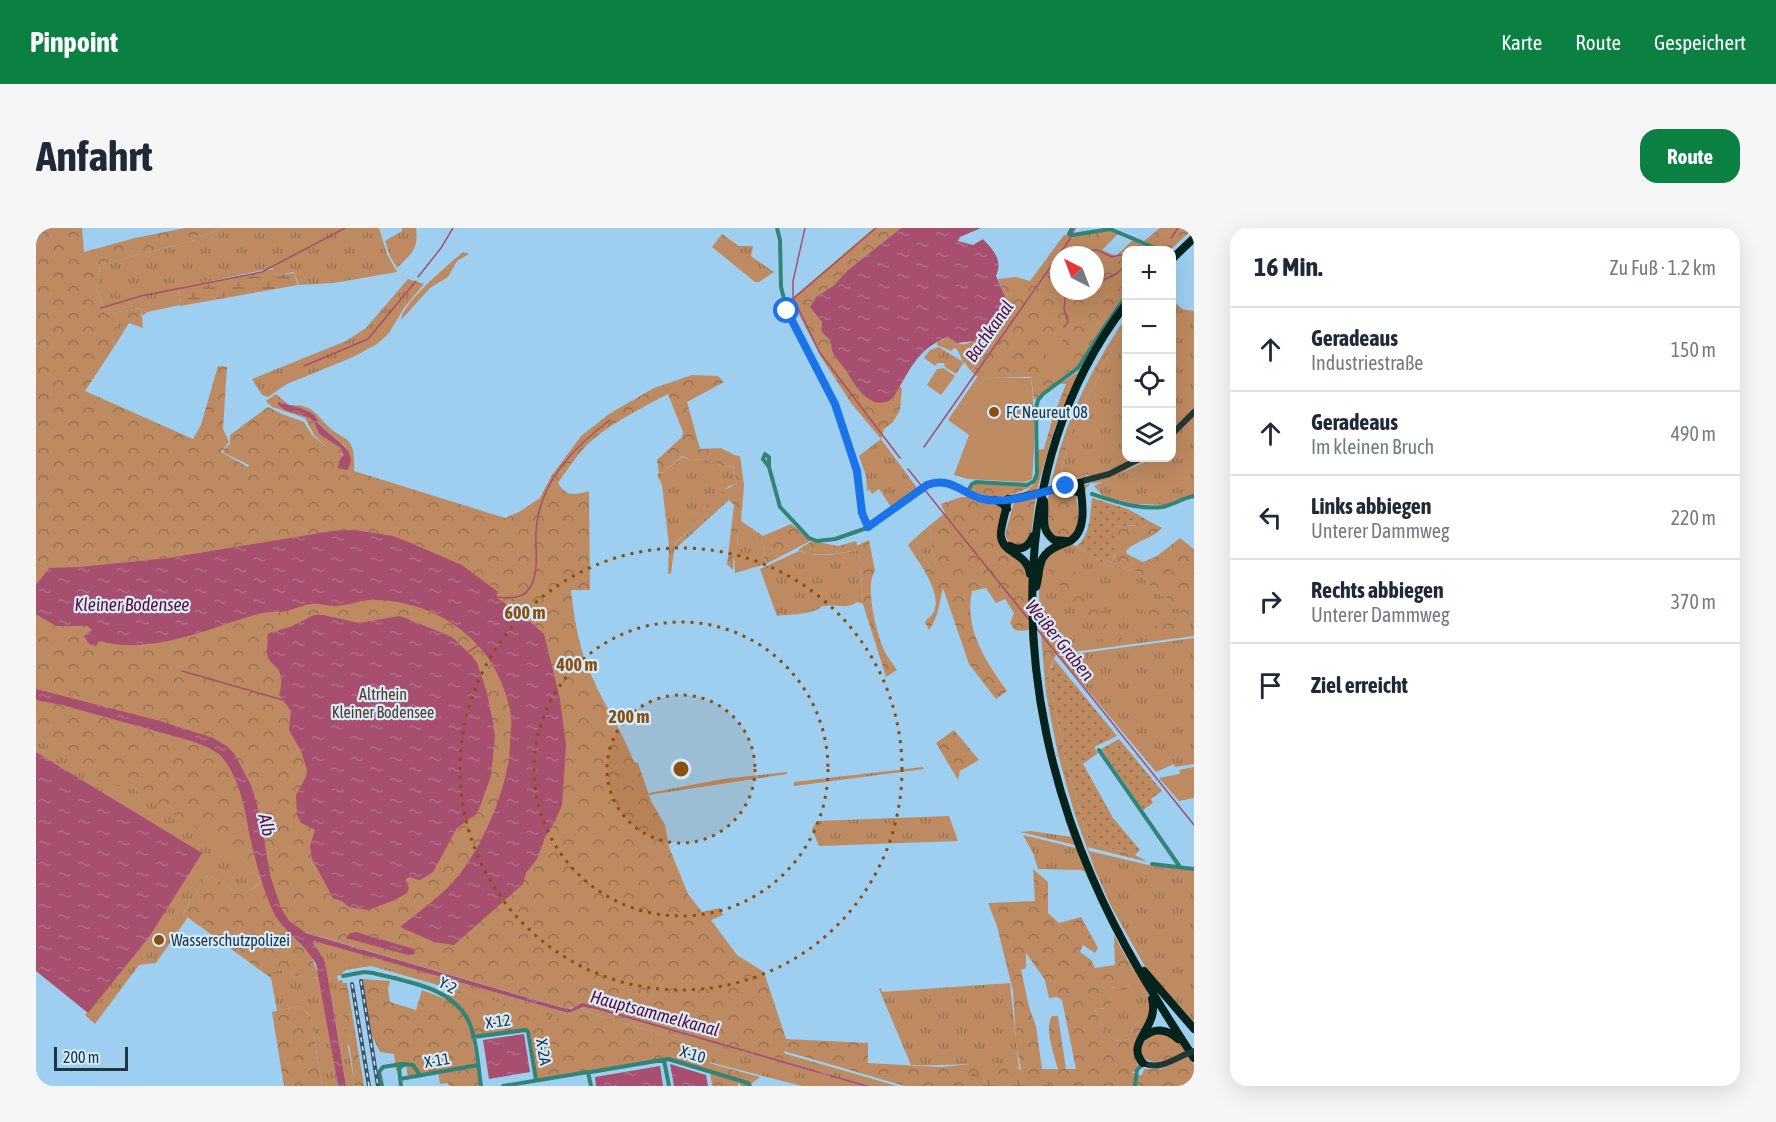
<!DOCTYPE html>
<html lang="de">
<head>
<meta charset="utf-8">
<style>
  body { margin:0; font-family:"Asap Condensed",sans-serif; background:#f6f6f7; color:#1f2937 }
  .controls { position:absolute; right:18px; top:18px; display:grid; overflow:hidden; border-radius:12px; box-shadow:0 6px 24px #0002 }
  .controls button { width:54px; height:54px; display:grid; place-items:center; padding:0; border:0; border-bottom:2px solid #e0e1e3; background:#fff; color:#1f2937; font:30px sans-serif }
  .compass { position:absolute; left:1014px; top:18px; width:54px; height:54px; border-radius:50%; background:#fff; box-shadow:0 6px 24px #0002; rotate:318deg }
  .scale { position:absolute; left:18px; bottom:15px; width:74px; box-sizing:border-box; padding-left:6px; border:3px solid #213442; border-top:0; font-size:16px; line-height:21px; white-space:nowrap; color:#213442; -webkit-text-stroke:4px #d4ecfd; paint-order:stroke }
  .stop { position:absolute; width:18px; height:18px; margin:-14px; border:4px solid #1a73e8; border-radius:50%; background:#fff }
  .stop.end { background:#1a73e8; border-color:#fff; box-shadow:0 2px 6px #0008 }
  .list { margin:0; padding:0; list-style:none }
  h2 { display:flex; justify-content:space-between; align-items:center; height:78px; margin:0; padding:0 24px; font-size:26px }
  h2 small { font-size:20px; font-weight:400; color:#747a83 }
  .list li { display:grid; grid-template-columns:39px 1fr auto; gap:18px; align-items:center; box-sizing:border-box; height:84px; padding:0 24px; border-top:2px solid #e0e1e3 }
  .list b { display:block; font-size:22px; white-space:nowrap }
  .list p { margin:0; font-size:20px; white-space:nowrap; color:#747a83 }
  .list em { font-size:20px; font-style:normal; color:#747a83 }
  .icon { flex:none; width:33px; height:33px; fill:none; stroke:currentColor; stroke-width:2; stroke-linecap:round; stroke-linejoin:round }
  .map { position:relative; flex:none; width:1158px; height:858px; overflow:hidden; border-radius:18px }
  header { display:flex; align-items:center; gap:36px; box-sizing:border-box; height:84px; padding:0 30px; background:#0b8043; color:#fff }
  header strong { font-size:28px }
  nav { display:flex; gap:33px; margin-inline-start:auto; font-size:21px }
  .intro { display:flex; align-items:center; justify-content:space-between; box-sizing:border-box; height:144px; padding:0 36px }
  h1 { margin:0; font-size:42px }
  .button { padding:15px 27px; border-radius:18px; background:#0b8043; color:#fff; font-size:21px; font-weight:700 }
  main { display:flex; gap:36px; padding:0 36px }
  aside { flex:1; background:#fff; border-radius:18px; box-shadow:0 6px 24px #0002 }
  .map>svg:first-child { display:block }
  .grass { fill:url(#grass-tufts) }
  .forest { fill:url(#forest-crowns); fill-rule:evenodd }
  .wetland { fill:url(#wetland-marsh) }
  .garden { fill:url(#garden-dots) }
  .pitch { fill:#bd8a61 }
  .water { fill:url(#water-ripples) }
  .lines { fill:none; stroke-linecap:round; stroke-linejoin:round }
  .stream { stroke:#a84e6e; stroke-width:1.5 }
  .minor { stroke:#328476; stroke-width:4 }
  .major { stroke:#203833; stroke-width:6 }
  .highway { stroke:#05221d; stroke-width:8 }
  .rail-casing { stroke:#3b5467; stroke-width:4 }
  .rail { stroke:#d4ecfd; stroke-width:1.5; stroke-dasharray:4.5; stroke-linecap:butt }
  .major-bridge { stroke:#203833; stroke-width:6 }
  .route { stroke:#1a73e8; stroke-width:8 }
  .ring { fill:none; stroke:#8b4e0e; stroke-width:3; stroke-dasharray:3 6 }
  .poi-dot { fill:#8b4e0e; stroke:#d4ecfd; stroke-width:2 }
  .labels { text-anchor:middle; dominant-baseline:central; stroke-width:4.5; stroke-linejoin:round; paint-order:stroke }
  .poi-label { font-size:16px; fill:#213442; stroke:#d4ecfd; text-anchor:start }
  .park-label { font-size:16px; fill:#58381c; stroke:#d4ecfd }
  .street-label { font-size:16px; fill:#213442; stroke:#d4ecfd }
  .water-label { font-size:18px; font-style:italic; fill:#610a32; stroke:#d4ecfd }
  .centre { fill:#8b4e0e; stroke:#d4ecfd; stroke-width:3 }
  .ring-label { font-size:18px; text-anchor:middle; font-weight:bold; fill:#8b4e0e; stroke:#d4ecfd; stroke-width:4.5; stroke-linejoin:round; paint-order:stroke }
</style>
</head>
<body>
<header>
<strong>Pinpoint</strong>
<nav><a>Karte</a><a>Route</a><a>Gespeichert</a></nav>
</header>
<div class="intro"><h1>Anfahrt</h1><a class="button">Route</a></div>
<main>
<div class="map">
<svg width="1158" height="858" viewBox="0 0 1158 858">
  <defs>
    <pattern id="grass-tufts" width="24" height="20" patternUnits="userSpaceOnUse" patternTransform="scale(1.5)"><rect width="24" height="20" fill="#bd8a61"/><path d="M3 7l-1-3M5 7V3M7 7l1-3M15 17l-1-3M17 17v-4M19 17l1-3" fill="none" stroke="#997252"/></pattern>
    <pattern id="forest-crowns" width="20" height="18" patternUnits="userSpaceOnUse" patternTransform="scale(1.5)"><rect width="20" height="18" fill="#bd8a61"/><path d="M2 6a3 3 0 1 1 6 0M12 15a3 3 0 1 1 6 0" fill="none" stroke="#997252"/></pattern>
    <pattern id="wetland-marsh" width="20" height="14" patternUnits="userSpaceOnUse" patternTransform="scale(1.5)"><rect width="20" height="14" fill="#bd8a61"/><path d="M1 5h8M5 5V1M11 12h8M15 12V8" fill="none" stroke="#997252"/></pattern>
    <pattern id="garden-dots" width="8" height="8" patternUnits="userSpaceOnUse" patternTransform="scale(1.5)"><rect width="8" height="8" fill="#bd8a61"/><path d="M2 2h.1M6 6h.1" fill="none" stroke="#997252" stroke-width="1.8" stroke-linecap="round"/></pattern>
    <pattern id="water-ripples" width="26" height="14" patternUnits="userSpaceOnUse" patternTransform="scale(1.5)"><rect width="26" height="14" fill="#a84e6e"/><path d="M2 4q2-2 4 0t4 0M15 11q2-2 4 0t4 0" fill="none" stroke="#ae7188"/></pattern>
  </defs>
  <rect width="100%" height="100%" fill="#9ecef0"/>
  <path class="grass" d="M185,0H343L351,26L361,44L297,55L263,57L258,44L240,47L237,40L142,60L144,77L111,84L106,88L107,100L93,95L78,119L77,107L81,93L106,88L105,80L70,86L61,61L64,37L158,12L159,8L173,6Z
    M366,0H380C383,21 375,26 361,40L354,28L349,13L366,3Z
    M686,6L703,18H717L715,28L738,44L723,54H719L676,19Z
    M427,24L433,26L421,33L412,49L394,60L365,92C367,74 412,37 427,24Z
    M372,51L388,56L368,80L353,105L341,116L317,129L251,156L232,169L226,167L216,151L310,113L330,100Z
    M1136,71L1146,81L1158,83V267L1129,277L1101,276L1068,269L1058,258L1104,236L1113,233L1110,230H1136V84L1140,77L1136,81Z
    M1090,97V150L1087,179L1090,193V230H1102L1057,249L1017,259L1049,248L1056,249L1055,245L1023,254L1031,220L1044,180L1058,159L1068,135Z
    M951,104L957,112L935,143L928,134L920,146L909,139L908,135H901L899,138L888,130L894,122L903,119L927,134L921,121L918,120L915,123L901,117V114L913,109C929,124 936,112 951,104Z
    M845,211L881,260L855,279L843,261L836,266L833,261L831,263L830,248L823,228Z
    M646,229L655,232L667,231L691,239L697,238L701,256L693,258L637,314L638,317L692,265L693,272L638,322L635,345L632,346L633,318L626,257L621,246L628,244Z
    M1107,231L1106,234C1090,240 1071,257 1055,255L1050,260C1045,283 1056,296 1037,317L1041,318L1073,339L1081,338L1091,342L1104,344L1118,363L1129,369L1146,384L1158,391V408L1029,425L1027,416L1007,399L1005,404L1004,402L1003,358L1008,330L1041,309L1046,258L1074,248Z
    M893,298L897,327L905,351L890,333L879,310Z
    M702,300H716L726,311L730,336L699,345L698,323L701,321Z
    M823,322L827,376L821,374C811,382 800,375 789,378C781,379 788,379 780,382C770,387 753,386 741,388L724,341L763,323L779,327H794Z
    M994,400L999,444L1028,581L1116,775L1103,837L1098,844L1089,842L1099,843L1102,837L1098,821L1107,789L1096,800L1093,811L1080,813L1068,802L1059,782L1063,780L1068,781L1076,772L1072,764L1074,761L1081,759L1086,762L1093,758L1098,744L1049,644L1045,642L1002,641L997,625L987,607L1040,620L1039,617L984,604L995,603L1035,609C1016,552 1001,496 996,436C995,425 991,410 994,400Z
    M1158,410V536L1139,539L1138,536L1120,544L1023,428Z
    M1005,413C1011,485 1028,555 1053,623L1117,638L1158,642V800L1112,744L1075,678L1059,642L1039,587L1022,526L1010,466Z
    M0,509L27,525L92,557L199,620L226,654L206,667L172,646L147,686L152,689L120,735L103,737L59,796L49,787L114,708L165,625L0,524Z
    M887,539L888,541L758,558V554Z
    M751,544V546L612,567L613,565L687,551Z
    M913,588L922,613L783,618L776,601L781,593Z
    M279,713L549,790L559,794L557,801L335,738L309,742L305,747L301,748L314,812L312,819L319,858H310L291,744L288,731L277,715Z
    M245,741L256,749L266,747L271,751L283,749L302,858H286L275,789L264,778L241,783L235,750V745Z
    M974,755L983,840C948,832 911,839 875,837L843,761L845,760L846,764Z
    M546,767L861,858H834L557,779L550,773L538,780L533,777Z
    M547,779L559,781L827,858H766L673,834L681,823L560,787L545,780Z"/>
  <path class="forest" d="M0,0H46L48,24L99,10L149,0H185L173,6L160,8L158,12L64,37L61,62L70,86L105,80V88L81,94L77,107L78,119L49,163L157,211L165,197L182,138L191,139L187,201L193,214L185,224L212,239L213,237L188,225L187,222L194,216V207L232,179L246,186L268,194L276,207L293,221L278,207L269,190L236,179L230,173L240,166L253,177C281,176 280,190 299,204C304,208 311,210 314,215C319,223 318,235 318,243L469,290L483,284L504,270L516,247L545,208L573,186L618,160L656,147L682,148L688,154L651,174L664,221L685,220L698,227L704,228L708,257L705,293L727,308L755,296L776,312L730,336L726,311L716,300H702L701,321L698,323L697,342L691,336L698,277L693,272L692,266L637,317V314C653,297 680,262 701,256L697,238L691,239L667,231L655,232L646,228L628,244L623,245L621,232L646,209L647,204L632,166C604,181 574,195 551,217C540,228 531,242 522,255C530,269 539,267 553,263L554,362H535C538,388 542,417 553,442C566,474 586,502 598,534L602,535L615,573L629,597L633,619L652,666L666,684L684,680L687,687L675,692L701,727L728,744L750,811L832,815V835C855,836 879,838 902,839C928,839 962,827 985,842L980,814L977,763L961,698L952,675L999,673L997,641L1012,654V685L1023,695L1045,689L1062,720L1059,725L1047,717L1044,724L1055,732L1059,740L1079,737L1078,707L1098,744L1095,755L1088,763L1077,759L1072,764L1076,772L1072,781L1063,780L1059,782L1068,802L1080,813L1093,811L1096,800L1109,787L1112,788L1098,821L1102,835L1099,843L1095,844L1099,846L1098,858H869L748,823L752,835L546,776L531,781L268,704L256,708L275,727L283,749L271,751L266,747L255,749L245,741L235,745V750L147,686L172,646L206,667L225,655L224,651L205,628L94,558H77L0,510ZM242,173L277,186L286,199L308,217L313,225L314,238L306,231V220L283,206L278,194L274,190L258,185ZM990,725L1009,752L1013,770L1021,769L1026,772L1040,841H1030L1022,788H1016C1008,801 1018,826 1022,841H1006L1000,798L993,779L985,742L990,740Z
    M838,0H865L812,42L797,58L780,69L775,77L786,94L785,103C788,107 793,110 794,114C796,117 795,121 796,123C799,131 806,136 810,143C822,165 847,192 863,157L866,161L864,182L857,194L848,201L845,211L815,175L785,129L755,71Z
    M1124,0H1158L1134,22H1127L1108,13Z
    M1072,2L1082,6L1066,22L1080,28L1097,12L1122,22H1090V65L1073,89L1040,140L998,172L995,149H951L947,152L935,144L957,113L951,104L966,91L969,68L962,51L980,49L994,53L1028,7L1038,8ZM1023,27H1059V63H1023Z
    M1090,71C1069,101 1048,132 1033,165C1019,196 1010,229 1001,262L987,265C1005,255 1002,240 1002,222L1008,221L1017,189L1030,156H1024L1012,164L1042,144L1071,97Z
    M1090,89V97L1068,135L1058,159L1044,180L1031,220L1023,253L1055,245L1056,249H1054L1052,247L1015,258C1027,196 1055,141 1090,89Z
    M940,255L994,258V259C974,270 953,273 934,261Z
    M1030,262L1040,266C1043,288 1048,317 1016,308L1009,291L1013,265Z
    M1000,268L995,307L987,318L973,316L969,307L978,274Z
    M925,269H935L968,280L963,309L985,331L993,348L994,400L993,402C983,403 979,405 974,395L978,385L969,371L960,375L950,360L936,363C928,402 950,433 971,463L960,471L933,436L907,360C903,375 903,388 893,402L889,394C891,391 894,389 896,387C910,368 881,332 872,317L879,310L890,333L904,349L897,327L893,298L909,285L905,276Z
    M1113,293L1126,300C1116,311 1100,312 1090,323L1091,326L1107,334L1121,328L1144,310L1158,321V391L1146,384L1129,369L1118,363L1104,344L1091,342L1081,338L1073,339L1079,328L1078,299L1102,297L1107,300Z
    M833,312L839,343C828,357 841,410 850,426C853,431 857,436 861,442L850,449L827,376L823,322C802,325 782,331 762,322L776,313L802,318L820,313L822,319V317Z
    M1013,332L1019,336L1029,332L1037,339L1039,345L1047,350V355L1041,358L1035,368L1030,365L1010,338L1009,334Z
    M1039,367L1049,368L1051,376L1053,378L1066,376L1069,378L1064,385L1069,386V395L1088,412V416L1054,418L1056,412L1063,411L1067,414L1068,411L1055,393L1036,373V370Z
    M1115,372L1133,381C1135,392 1144,393 1149,402L1146,406L1135,408L1118,397L1112,386L1104,381L1105,374Z
    M1007,399L1029,419V425C1013,426 1021,434 1012,442C1022,501 1035,558 1054,615L1099,627L1112,634L1051,619C1025,551 1009,476 1005,404Z
    M918,502L943,532L924,543L922,552L900,515Z
    M325,751L354,753L352,761L354,774L380,782L386,762L409,771L416,761L557,800L558,794L532,785L544,780L560,787L682,823L673,835L724,849L715,856H711V858H705L702,854V858H676L674,843L632,830L501,851L492,801L436,809L444,858H413L412,855L404,856L402,843L372,848L370,837L360,843L358,826L344,824L336,808Z
    M306,752L307,755H311L328,858H319C317,848 314,812 310,806L302,753Z
    M264,778L275,789L286,858H248L236,784Z
    M1131,805L1142,813L1149,824C1134,831 1116,842 1104,825C1106,808 1115,806 1131,805Z
    M1152,828L1158,837V858H1101L1102,847H1106L1108,841H1125Z"/>
  <path class="wetland" d="M238,41L240,47L258,45L262,57L144,78L142,60Z
    M934,844L961,851L997,848L1018,858H937Z"/>
  <path class="garden" d="M1056,270L1092,281L1113,293L1107,300L1101,297L1078,299C1085,312 1080,327 1073,339L1041,318C1056,304 1053,289 1056,270Z
    M1018,431L1081,508L1058,519L1062,525L1047,536L1077,590L1104,622L1099,627L1054,615C1035,558 1022,501 1012,442L1016,439Z
    M1083,511L1126,563L1115,571L1117,575L1107,582L1065,521Z"/>
  <path class="pitch" d="M1024,109L1042,135L1024,147L1006,121Z
    M908,140L919,148L905,167L891,157L901,141Z
    M942,148L947,152L951,149L995,150C999,183 999,217 996,251L988,254L932,251L918,247L933,207L912,192Z
    M1158,539V570L1143,573L1123,550L1144,546L1143,542Z"/>
  <path class="water" d="M865,0H945L924,9L922,13L937,17L947,11C958,23 967,32 960,48L969,68L965,93L938,113L921,115L912,109C880,121 874,143 857,170C836,186 819,158 810,143C806,136 799,131 796,123C795,121 796,117 794,114C793,110 788,107 785,103L786,94L774,79L780,69L797,58L812,42Z
    M242,173C251,177 270,181 277,186C281,189 282,195 285,198C296,210 325,223 311,242L302,240L303,234L307,227L305,220L283,206L278,194L274,190L249,182L242,177Z
    M318,302L357,308L370,313L426,337L462,364L460,369L491,391L508,406L524,471L530,517L526,577L519,593L509,609L501,631L490,645L487,656L418,717L398,714L364,699C381,685 401,671 416,655C442,627 465,575 472,537C474,526 474,513 475,501C478,478 461,439 446,422C419,389 376,371 334,372C321,373 310,378 298,378C290,378 283,375 275,376C267,377 261,380 254,382C243,385 233,383 222,386C173,400 115,428 64,413L60,418L53,416L48,408L56,402L51,398H20L0,386V357L13,340L43,339L133,330L296,303Z
    M278,387H287L323,395L363,388L367,389L416,409L436,428L441,435L451,465L457,495L459,508L455,548L443,581L439,587L421,600L397,644L384,652C378,652 373,645 369,653L373,660L371,665L359,672L332,682L313,679L306,673L297,670L276,631L274,618L279,602L265,595L261,587L260,567L270,549L271,542L265,523L253,502L255,483L244,468C244,460 247,451 243,443C240,437 233,435 231,427C230,421 233,415 231,408L233,405L254,399Z
    M0,461L124,493L177,510L192,519L199,527L215,557L224,587L234,647L245,680L253,693L270,705L527,780L535,781L546,775L834,858H827L559,781L547,779L532,785L278,713L277,715L288,731L291,744L310,858H302L280,736C268,714 245,703 235,679C226,658 220,635 215,613C209,584 205,550 184,527C177,521 168,518 159,514L26,477L0,472Z
    M0,524L166,625L114,708L52,785L0,743Z
    M320,704L378,721L379,726L372,727L310,710L314,705Z
    M488,806L494,844L453,851L447,812Z
    M634,836L670,847L672,858H638Z
    M624,838L627,858H560L559,849Z"/>
  <g class="lines">
    <path class="stream" d="M769,0L757,53V70L784,125L864,230
      M1135,10L1142,0
      M1029,25L1061,22L1076,29L1083,27L1090,28
      M1012,48L1023,57
      M382,49L405,20L417,0
      M1059,56L1080,46L1090,37
      M758,70L840,0
      M65,80L105,68L226,44L309,0
      M1028,99L1032,94L1028,81L1030,63
      M268,138L332,111L380,53
      M888,219L1034,11L1039,0
      M872,241L994,393
      M459,369C471,370 486,372 493,361C504,346 499,321 500,303C503,254 538,219 574,192
      M1001,401L1158,597
      M432,424L443,417
      M146,443L247,472"/>
    <path class="minor" d="M741,0L744,12L745,59L751,83L799,176L820,238L826,285L832,299
      M1036,0L1033,6L1037,7L1074,1L1124,22
      M733,239V229L729,226L727,231L733,239L744,279L773,310L781,313L799,311L828,301L891,257C916,247 935,271 959,272
      M931,264L936,256L940,254L991,257L998,253L1001,246L1000,180L1002,172L1007,166L1042,140L1065,104L1090,68
      M1056,266C1077,273 1103,282 1126,279C1137,277 1147,270 1158,268
      M1063,522L1144,639
      M1116,636L1158,641
      M307,748L328,744L337,745C371,754 417,759 433,794C441,813 442,837 445,858
      M437,809L490,802L492,804L500,852
      M628,832L633,858
      M555,844L632,831L712,855L714,858
      M364,851L442,837
      M346,858L343,844L347,839L366,836L377,837L384,847
      M365,858L363,840L369,836
      M467,858L552,844L555,858
      M1099,858L1101,842L1107,835"/>
    <path class="major" d="M1136,206L1158,184
      M1017,261L1073,246L1105,230
      M972,271L999,265
      M1107,835C1122,842 1135,833 1148,827"/>
    <path class="highway" d="M1136,31L1158,10
      M1090,76C965,239 977,468 1056,649C1083,713 1120,772 1158,830
      M1030,258L1041,264
      M972,271C971,280 963,303 965,309C968,327 991,324 994,346
      M959,272L967,276L971,281
      M1008,273C1010,288 1003,301 1018,312L1030,313
      M974,318C984,324 993,319 997,308
      M1000,359C1004,348 1001,336 1009,327C1015,319 1025,317 1034,313C1052,303 1046,272 1044,255
      M1108,743L1158,801
      M1107,809C1119,799 1131,801 1142,811
      M1107,835C1088,814 1124,800 1116,771"/>
    <defs>
      <path id="rail" d="M325,753L342,858
        M316,756L333,858"/>
    </defs>
    <use href="#rail" class="rail-casing"/>
    <use href="#rail" class="rail"/>
    <path class="major-bridge" d="M999,265L1017,261
      M1148,827L1158,823"/>
  </g>
  <g class="lines">
    <path class="route" d="M751,83L799,176L821,243L826,285L832,299L891,257C914,248 927,266 947,271C973,277 1005,264 1030,258"/>
  </g>
  <circle cx="645" cy="541" r="74" fill="#8b4e0e" fill-opacity=".12"/>
  <g class="ring">
    <circle cx="645" cy="541" r="74"/>
    <circle cx="645" cy="541" r="147"/>
    <circle cx="645" cy="541" r="221"/>
  </g>
  <g class="poi-dot">
    <circle cx="958" cy="184" r="6"/>
    <circle cx="123" cy="712" r="6"/>
  </g>
  <g class="labels">
    <g class="poi-label">
      <text x="970" y="184">FC Neureut 08</text>
      <text x="135" y="712">Wasserschutzpolizei</text>
    </g>
    <g class="park-label">
      <text x="347" y="466">Altrhein<tspan x="347" dy="18">Kleiner Bodensee</tspan></text>
    </g>
    <g class="street-label">
      <text transform="translate(412 757) rotate(27)">Y-2</text>
      <text transform="translate(462 793) rotate(-8)">X-12</text>
      <text transform="translate(508 824) rotate(81)">X-2A</text>
      <text transform="translate(657 826) rotate(17)">X-10</text>
      <text transform="translate(401 832) rotate(-10)">X-11</text>
    </g>
    <g class="water-label">
      <text transform="translate(953 103) rotate(-55)">Bachkanal</text>
      <text x="96" y="376">Kleiner Bodensee</text>
      <text transform="translate(1024 412) rotate(51)">Weißer Graben</text>
      <text transform="translate(231 597) rotate(78)">Alb</text>
      <text transform="translate(619 785) rotate(15)">Hauptsammelkanal</text>
    </g>
  </g>
  <circle cx="645" cy="541" r="9" class="centre"/>
  <g class="ring-label">
    <text x="489" y="391">600 m</text>
    <text x="541" y="443">400 m</text>
    <text x="593" y="495">200 m</text>
  </g>
</svg>
<div class="controls">
<button>+</button>
<button>−</button>
<button><svg class="icon" aria-label="locate" viewBox="0 0 24 24"><circle cx="12" cy="12" r="6"/><path d="M12 2v4M12 18v4M2 12h4M18 12h4"/></svg></button>
<button><svg class="icon" aria-label="layers" viewBox="0 0 24 24"><path d="M12 4l9 5-9 5-9-5zM3 14l9 5 9-5"/></svg></button>
</div>
<svg class="compass" viewBox="-18 -18 36 36"><path d="M0-13l5 13h-10z" fill="#e53935"/><path d="M0 13l5-13h-10z" fill="#747a83"/></svg>
<div class="scale">200 m</div>
<div class="stop" style="left:751px;top:83px"></div>
<div class="stop end" style="left:1030px;top:258px"></div>
</div>
<aside>
<h2>16 Min.<small>Zu Fuß · 1.2 km</small></h2>
<ul class="list">
<li><svg class="icon" aria-label="ahead" viewBox="0 0 24 24"><path d="M12 20V5M6 11l6-6 6 6"/></svg><div><b>Geradeaus</b><p>Industriestraße</p></div><em>150 m</em></li>
<li><svg class="icon" aria-label="ahead" viewBox="0 0 24 24"><path d="M12 20V5M6 11l6-6 6 6"/></svg><div><b>Geradeaus</b><p>Im kleinen Bruch</p></div><em>490 m</em></li>
<li><svg class="icon" aria-label="left" viewBox="0 0 24 24"><path d="M17 20v-9H6M10 6l-5 5 5 5"/></svg><div><b>Links abbiegen</b><p>Unterer Dammweg</p></div><em>220 m</em></li>
<li><svg class="icon" aria-label="right" viewBox="0 0 24 24"><path d="M7 20v-9h11M14 6l5 5-5 5"/></svg><div><b>Rechts abbiegen</b><p>Unterer Dammweg</p></div><em>370 m</em></li>
<li><svg class="icon" aria-label="arrive" viewBox="0 0 24 24"><path d="M6 21V4h12l-3 4 3 4H6"/></svg><div><b>Ziel erreicht</b></div></li>
</ul>
</aside>
</main>
</body>
</html>
